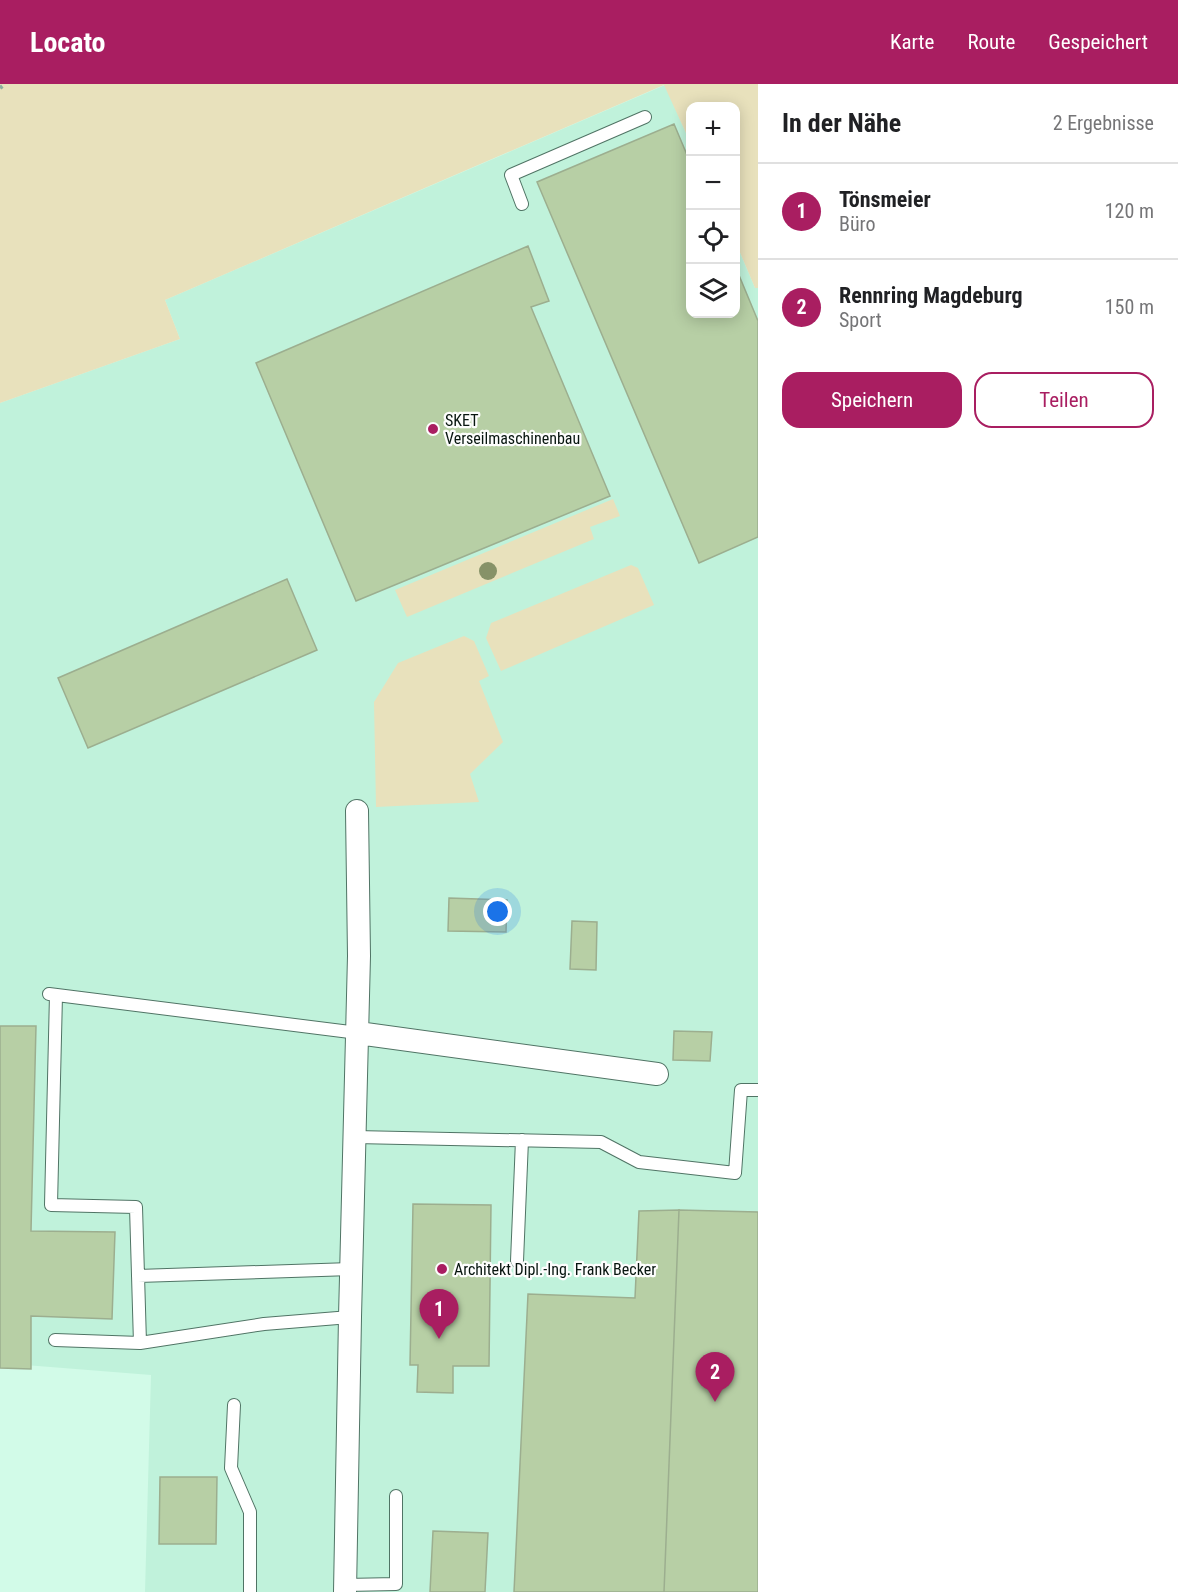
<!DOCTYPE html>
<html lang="de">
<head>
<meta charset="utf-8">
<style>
  body { margin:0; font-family:"Roboto Condensed",sans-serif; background:#f2f2f2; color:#202124 }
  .controls { position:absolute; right:18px; top:18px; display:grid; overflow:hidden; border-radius:12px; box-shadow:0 3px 15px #0003 }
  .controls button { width:54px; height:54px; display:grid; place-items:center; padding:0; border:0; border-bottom:2px solid #e0e0e0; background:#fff; color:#202124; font:30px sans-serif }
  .you { position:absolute; left:498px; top:828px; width:21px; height:21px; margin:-15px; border:4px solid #fff; border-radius:50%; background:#1a73e8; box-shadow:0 0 0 9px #1a73e833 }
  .badge { display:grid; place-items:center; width:39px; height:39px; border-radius:50%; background:#a91e61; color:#fff; font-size:20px; font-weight:700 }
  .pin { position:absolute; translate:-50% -50px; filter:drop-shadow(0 2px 3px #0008) }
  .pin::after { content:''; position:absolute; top:32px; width:21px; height:18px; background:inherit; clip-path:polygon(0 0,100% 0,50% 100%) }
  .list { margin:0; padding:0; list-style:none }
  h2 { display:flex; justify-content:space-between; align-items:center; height:78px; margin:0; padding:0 24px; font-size:26px }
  h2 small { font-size:20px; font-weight:400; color:#757577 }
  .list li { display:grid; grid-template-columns:39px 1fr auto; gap:18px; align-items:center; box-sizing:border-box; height:96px; padding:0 24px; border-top:2px solid #e0e0e0 }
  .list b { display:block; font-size:22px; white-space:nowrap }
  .list p { margin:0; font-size:20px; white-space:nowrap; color:#757577 }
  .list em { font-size:20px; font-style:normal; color:#757577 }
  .actions { display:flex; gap:12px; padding:18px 24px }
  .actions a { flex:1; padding:14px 0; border:2px solid #a91e61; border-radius:18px; text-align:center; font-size:21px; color:#a91e61 }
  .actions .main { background:#a91e61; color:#fff }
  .icon { flex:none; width:33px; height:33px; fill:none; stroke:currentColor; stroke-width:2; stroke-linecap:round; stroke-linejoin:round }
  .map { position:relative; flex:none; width:758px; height:1508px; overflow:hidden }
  header { display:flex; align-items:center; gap:36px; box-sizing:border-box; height:84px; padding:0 30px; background:#a91e61; color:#fff }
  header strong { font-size:28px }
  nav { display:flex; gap:33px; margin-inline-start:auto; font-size:21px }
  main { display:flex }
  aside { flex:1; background:#fff }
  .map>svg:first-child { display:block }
  .built { fill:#c0f2db }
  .green { fill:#e8e1bc }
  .building { fill:#b7cfa5; stroke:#9cae8f; stroke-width:1.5 }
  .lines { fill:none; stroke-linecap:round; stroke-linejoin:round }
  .lane-casing { stroke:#507465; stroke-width:14 }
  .street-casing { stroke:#507465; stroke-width:24 }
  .path { stroke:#8dad9e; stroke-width:4; stroke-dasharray:3 4.5; stroke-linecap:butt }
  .lane { stroke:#fff; stroke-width:12 }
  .street { stroke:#fff; stroke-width:22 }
  .tree { fill:#869268 }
  .poi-dot { fill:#a91e61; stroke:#fdfdfd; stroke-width:2 }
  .labels { text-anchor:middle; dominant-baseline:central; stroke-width:4.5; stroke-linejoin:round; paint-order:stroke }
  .poi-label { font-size:16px; fill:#07150f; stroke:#fdfdfd; text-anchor:start }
</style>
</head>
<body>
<header>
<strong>Locato</strong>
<nav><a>Karte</a><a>Route</a><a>Gespeichert</a></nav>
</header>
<main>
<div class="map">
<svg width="758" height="1508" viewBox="0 0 758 1508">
  <rect width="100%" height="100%" fill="#d2fbe8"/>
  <path class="built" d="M665,1L690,58V230H736V159L755,204H758V1128L680,1126L664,1508H145L151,1291L0,1279V319L180,255L165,216Z"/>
  <path class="green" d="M0,0H758V204H755L736,159V22H690V58L664,1L165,216L180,255L0,319Z
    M613,415L620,432L590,443L594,455L407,533L395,506Z
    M631,481L638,484L654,521L501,587L486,554L491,539Z
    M464,552L474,557L489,592L479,597L503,658L470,690L479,718L376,723L374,618L398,579Z"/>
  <path class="building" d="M674,40L690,78V230H736V184L758,237V453L699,479L537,98Z
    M528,162L549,217L531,223L610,412L356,517L256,279Z
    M287,495L317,566L88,664L58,594Z
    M449,814L507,816L506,848L448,847Z
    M572,837L597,838L596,886L570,885Z
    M0,942H36L31,1147L115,1148L112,1235L31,1232V1285L0,1284Z
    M674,947L712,948L710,977L673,976Z
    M413,1120L491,1121L489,1282H453V1309L417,1308L418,1281H410Z
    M679,1126L758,1128V1508H664Z
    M679,1126L664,1508H514L528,1210L635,1214L639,1127Z
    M160,1393H217L216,1460H159Z
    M433,1447L488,1449L485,1508H430Z"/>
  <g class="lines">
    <defs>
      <path id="lane" d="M522,120L511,91L645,33
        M49,910L358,949
        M56,911L51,1121L136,1123L140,1259
        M355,1053L601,1058L639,1078L735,1089L741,1006H758
        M517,1177L522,1056
        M138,1192L351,1185
        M55,1256L140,1259L264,1240L350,1233
        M234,1321L231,1384L250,1428V1508
        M345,1501L396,1500V1412"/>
      <path id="street" d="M358,949L657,990
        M345,1508L350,1233L359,872L357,727"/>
    </defs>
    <use href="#lane" class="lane-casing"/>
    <use href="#street" class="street-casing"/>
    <path class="path" d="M0,4L5,0"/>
    <use href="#lane" class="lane"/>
    <use href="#street" class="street"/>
  </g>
  <circle class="tree" cx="488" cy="487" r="9"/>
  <g class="poi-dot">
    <circle cx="433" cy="345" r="6"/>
    <circle cx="442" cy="1185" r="6"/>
  </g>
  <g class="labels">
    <g class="poi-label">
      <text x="445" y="336">SKET<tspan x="445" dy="18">Verseilmaschinenbau</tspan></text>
      <text x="454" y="1185">Architekt Dipl.-Ing. Frank Becker</text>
    </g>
  </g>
</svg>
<div class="controls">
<button>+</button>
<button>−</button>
<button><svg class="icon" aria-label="locate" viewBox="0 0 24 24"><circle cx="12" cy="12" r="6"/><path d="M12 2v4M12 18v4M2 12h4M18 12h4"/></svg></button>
<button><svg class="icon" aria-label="layers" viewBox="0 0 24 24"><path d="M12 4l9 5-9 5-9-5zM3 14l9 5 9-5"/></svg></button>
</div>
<div class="you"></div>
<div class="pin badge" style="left:439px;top:1255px">1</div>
<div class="pin badge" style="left:715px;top:1318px">2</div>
</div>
<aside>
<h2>In der Nähe<small>2 Ergebnisse</small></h2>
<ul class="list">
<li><span class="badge">1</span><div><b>Tönsmeier</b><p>Büro</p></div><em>120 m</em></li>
<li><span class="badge">2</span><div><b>Rennring Magdeburg</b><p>Sport</p></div><em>150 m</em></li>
</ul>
<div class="actions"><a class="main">Speichern</a><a>Teilen</a></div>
</aside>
</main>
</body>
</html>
